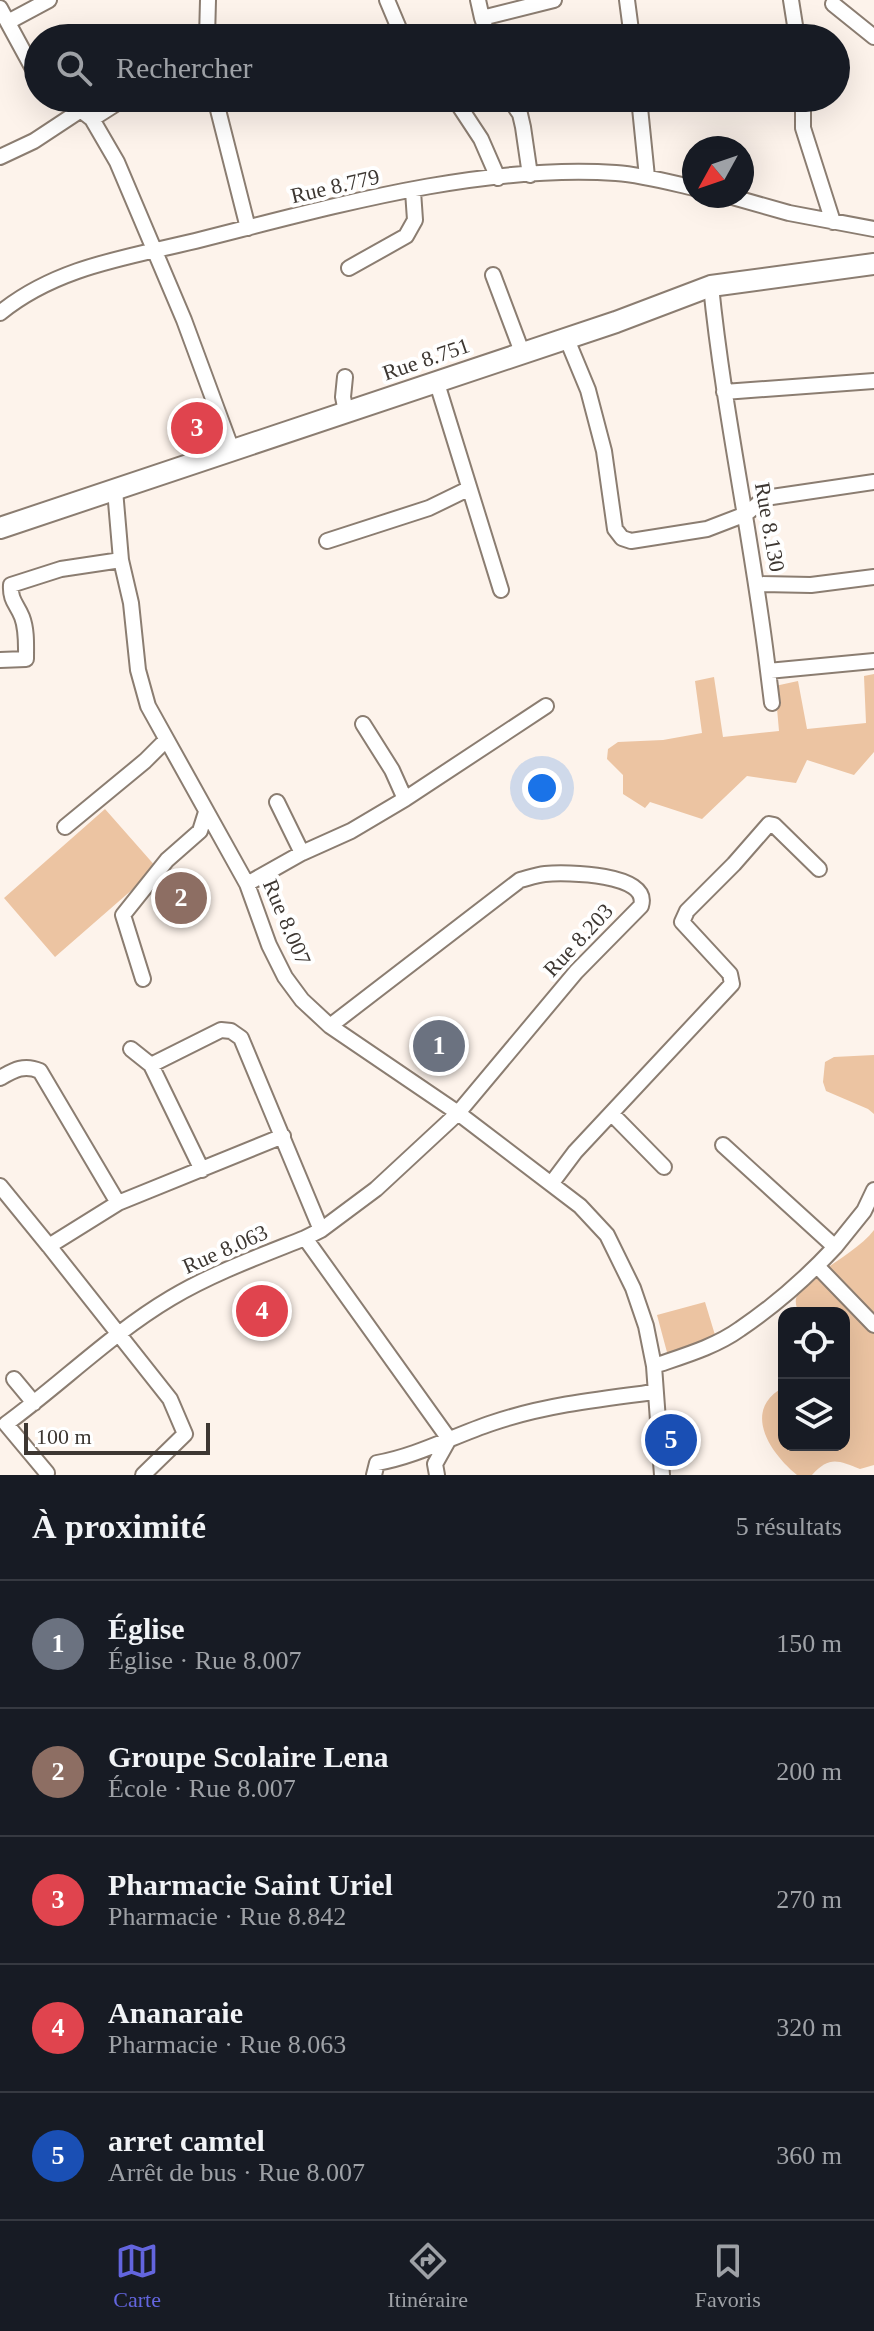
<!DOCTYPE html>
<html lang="fr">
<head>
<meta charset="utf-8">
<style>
  body { margin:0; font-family:"Times New Roman",serif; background:#20242c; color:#f1f3f6 }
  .controls { position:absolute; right:24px; bottom:24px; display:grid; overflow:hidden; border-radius:16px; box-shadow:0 8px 32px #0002 }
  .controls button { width:72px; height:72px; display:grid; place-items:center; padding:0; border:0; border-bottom:2px solid #363941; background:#171b24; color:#f1f3f6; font:40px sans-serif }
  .compass { position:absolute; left:682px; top:136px; width:72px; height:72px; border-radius:50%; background:#171b24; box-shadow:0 8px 32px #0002; rotate:230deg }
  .scale { position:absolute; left:24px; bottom:20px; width:186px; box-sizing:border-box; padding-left:8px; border:4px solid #3d3732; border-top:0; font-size:22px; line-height:28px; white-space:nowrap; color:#3d3732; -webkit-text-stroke:6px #fff; paint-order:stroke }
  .you { position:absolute; left:542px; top:788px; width:28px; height:28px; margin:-20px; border:6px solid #fff; border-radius:50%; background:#1a73e8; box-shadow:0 0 0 12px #1a73e833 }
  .badge { display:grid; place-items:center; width:52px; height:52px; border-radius:50%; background:#6365de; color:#fff; font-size:26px; font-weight:700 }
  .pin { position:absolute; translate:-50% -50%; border:4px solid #fff; box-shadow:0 2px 8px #0006 }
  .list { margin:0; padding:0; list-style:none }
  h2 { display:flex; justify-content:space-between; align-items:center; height:104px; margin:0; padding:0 32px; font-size:34px }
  h2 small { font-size:26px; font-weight:400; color:#9ea1a6 }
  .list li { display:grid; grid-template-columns:52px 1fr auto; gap:24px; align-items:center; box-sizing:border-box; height:128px; padding:0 32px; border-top:2px solid #363941 }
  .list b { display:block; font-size:30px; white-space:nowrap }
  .list p { margin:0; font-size:26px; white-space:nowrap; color:#9ea1a6 }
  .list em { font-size:26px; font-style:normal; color:#9ea1a6 }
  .icon { flex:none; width:44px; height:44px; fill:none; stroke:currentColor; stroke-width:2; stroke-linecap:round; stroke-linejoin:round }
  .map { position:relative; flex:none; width:874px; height:1475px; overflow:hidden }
  .search { position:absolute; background:#171b24; box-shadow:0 8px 32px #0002; left:24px; right:24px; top:24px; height:88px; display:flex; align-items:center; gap:20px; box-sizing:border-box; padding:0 28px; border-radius:44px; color:#9ea1a6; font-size:30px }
  .sheet { height:744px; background:#171b24 }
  nav { display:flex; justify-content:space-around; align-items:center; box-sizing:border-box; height:112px; border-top:2px solid #363941; background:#171b24; font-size:22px; color:#9ea1a6 }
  nav a { display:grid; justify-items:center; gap:4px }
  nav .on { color:#6365de }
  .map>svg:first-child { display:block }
  .green { fill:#ecc4a2 }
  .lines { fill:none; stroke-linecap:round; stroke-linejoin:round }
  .street-casing { stroke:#8b7d71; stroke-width:18 }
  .secondary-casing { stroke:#8b7d71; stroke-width:24 }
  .street { stroke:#fff; stroke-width:14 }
  .secondary { stroke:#fff; stroke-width:20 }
  .labels { text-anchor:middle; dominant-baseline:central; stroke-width:8; stroke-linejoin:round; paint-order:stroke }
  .street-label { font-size:22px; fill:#3d3732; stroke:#fff }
</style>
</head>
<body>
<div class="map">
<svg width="874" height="1475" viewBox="0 0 874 1475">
  <rect width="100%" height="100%" fill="#fdf3eb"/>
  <path class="green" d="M874,674V752L854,775L807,760L796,783L747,776L702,819L650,802L645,808L623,794V775L607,759L608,749L618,742L663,740L702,733L695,681L714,677L723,737L779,731L775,686L798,681L807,729L866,723L864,676Z
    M105,809L157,868L55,957L4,898Z
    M874,1055V1114L868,1109L826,1091L823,1082L825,1062L834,1057Z
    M874,1230V1465L860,1469C838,1460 829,1456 812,1475H797C770,1453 741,1410 784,1387V1445H844V1313H799C796,1307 794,1300 798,1294C811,1273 856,1254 874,1230Z
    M705,1302L715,1335L668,1356L657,1315Z"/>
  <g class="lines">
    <defs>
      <path id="street" d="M387,0L403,38
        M478,0L482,18
        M627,0L632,38
        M791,0L797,38
        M833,4L874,37
        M0,8L32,67L38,73
        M8,22L49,0
        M207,38L208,0
        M489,38L482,18L554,0
        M65,98L92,119L117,162L184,320L232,450
        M215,98L248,228
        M454,98L481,139L498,178
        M509,98L520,114L523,127L530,175
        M639,98L647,177
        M803,98V128L833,222
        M92,119L125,98
        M0,157L34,141L81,110
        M729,196L789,213L874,229
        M349,268L406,236L415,220L413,191
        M493,275L522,352
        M711,286C724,415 753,542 768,671L874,661
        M0,313C59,265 132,257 203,239C334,206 480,164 616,173C643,175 668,182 694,188
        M566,337L588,390L604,451L615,529L622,538L631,541L707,529L746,514L765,498L874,482
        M345,377L343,397L346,412
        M436,380L501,590
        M724,392L874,381
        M115,490L121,560L131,603L138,670L148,706L247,884L269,945L285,977L302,1000L330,1026L458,1113L580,1206L607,1235L633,1288L646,1326L654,1366L662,1475
        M327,541L429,508L468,489
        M757,584L811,585L874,577
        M0,660L26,659C26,645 27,630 22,617C17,604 10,601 11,585L61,569L121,560
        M768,671L772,703
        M363,724L392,770L405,799
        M277,802L302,853
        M65,827L145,761L166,740
        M247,884L302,853L351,831L405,799L546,706
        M143,979L123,915L167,860L200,831L206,812
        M131,1049L151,1065
        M0,1078C14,1070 24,1064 40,1071L118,1203L283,1136
        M612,1114L664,1167
        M202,1170L151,1065L221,1030L231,1031L241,1038L321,1230
        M551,1184L575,1152L732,984L730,974L682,922L687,911L734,864L769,824L774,825L819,869
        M0,1186L49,1246L118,1203
        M305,1238L449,1439L435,1464L437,1475
        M49,1246L170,1399L185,1434L143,1475
        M835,1247L864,1211L874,1190
        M817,1266L874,1325
        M654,1366C683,1356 715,1347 740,1329C774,1306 807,1277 835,1247L723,1145
        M14,1379L34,1403
        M47,1473L6,1424C62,1383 112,1333 171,1298C213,1273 260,1256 305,1238L321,1230L376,1189L458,1113L576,972L641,906C651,873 566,872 545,874C536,875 528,878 520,880L330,1026
        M374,1475L377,1463C417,1456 453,1436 492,1423C545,1405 600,1399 655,1392"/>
      <path id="secondary" d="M0,528L616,322L711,286L874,264"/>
    </defs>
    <use href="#street" class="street-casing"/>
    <use href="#secondary" class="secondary-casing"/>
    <use href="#street" class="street"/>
    <use href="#secondary" class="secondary"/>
  </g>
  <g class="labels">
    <g class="street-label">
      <text transform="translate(335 186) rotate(-13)">Rue 8.779</text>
      <text transform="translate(426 359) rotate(-19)">Rue 8.751</text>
      <text transform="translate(770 527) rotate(80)">Rue 8.130</text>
      <text transform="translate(287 922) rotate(67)">Rue 8.007</text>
      <text transform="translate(578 940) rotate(-47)">Rue 8.203</text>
      <text transform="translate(225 1249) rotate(-24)">Rue 8.063</text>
    </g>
  </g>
</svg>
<div class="controls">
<button><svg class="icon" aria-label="locate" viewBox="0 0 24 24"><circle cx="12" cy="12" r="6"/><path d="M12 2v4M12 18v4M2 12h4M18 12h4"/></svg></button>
<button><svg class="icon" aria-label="layers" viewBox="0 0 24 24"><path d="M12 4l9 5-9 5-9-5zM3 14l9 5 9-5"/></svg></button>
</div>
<svg class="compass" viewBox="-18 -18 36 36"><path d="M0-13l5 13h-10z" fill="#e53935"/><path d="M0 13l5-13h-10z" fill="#9ea1a6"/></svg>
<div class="scale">100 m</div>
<div class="you"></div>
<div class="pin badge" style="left:439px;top:1046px;background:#6b7280">1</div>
<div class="pin badge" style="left:181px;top:898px;background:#8d6e63">2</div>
<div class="pin badge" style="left:197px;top:428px;background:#e0444e">3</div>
<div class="pin badge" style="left:262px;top:1311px;background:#e0444e">4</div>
<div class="pin badge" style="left:671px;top:1440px;background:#1a4fb4">5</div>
<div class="search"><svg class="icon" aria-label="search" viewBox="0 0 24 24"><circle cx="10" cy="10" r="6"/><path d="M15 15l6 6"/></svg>Rechercher</div>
</div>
<section class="sheet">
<h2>À proximité<small>5 résultats</small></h2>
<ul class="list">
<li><span class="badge" style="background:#6b7280">1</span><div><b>Église</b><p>Église · Rue 8.007</p></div><em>150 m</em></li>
<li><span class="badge" style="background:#8d6e63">2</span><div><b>Groupe Scolaire Lena</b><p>École · Rue 8.007</p></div><em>200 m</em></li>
<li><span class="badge" style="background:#e0444e">3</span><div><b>Pharmacie Saint Uriel</b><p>Pharmacie · Rue 8.842</p></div><em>270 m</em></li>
<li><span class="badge" style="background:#e0444e">4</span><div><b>Ananaraie</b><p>Pharmacie · Rue 8.063</p></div><em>320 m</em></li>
<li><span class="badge" style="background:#1a4fb4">5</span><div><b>arret camtel</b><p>Arrêt de bus · Rue 8.007</p></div><em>360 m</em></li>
</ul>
</section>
<nav>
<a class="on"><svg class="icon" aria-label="map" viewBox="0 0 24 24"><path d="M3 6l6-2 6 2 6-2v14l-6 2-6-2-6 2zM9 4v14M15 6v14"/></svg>Carte</a>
<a><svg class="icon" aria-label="directions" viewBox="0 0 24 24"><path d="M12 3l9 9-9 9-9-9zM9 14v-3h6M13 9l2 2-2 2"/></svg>Itinéraire</a>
<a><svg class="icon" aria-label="saved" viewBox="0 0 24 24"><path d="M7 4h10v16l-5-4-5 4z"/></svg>Favoris</a>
</nav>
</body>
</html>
